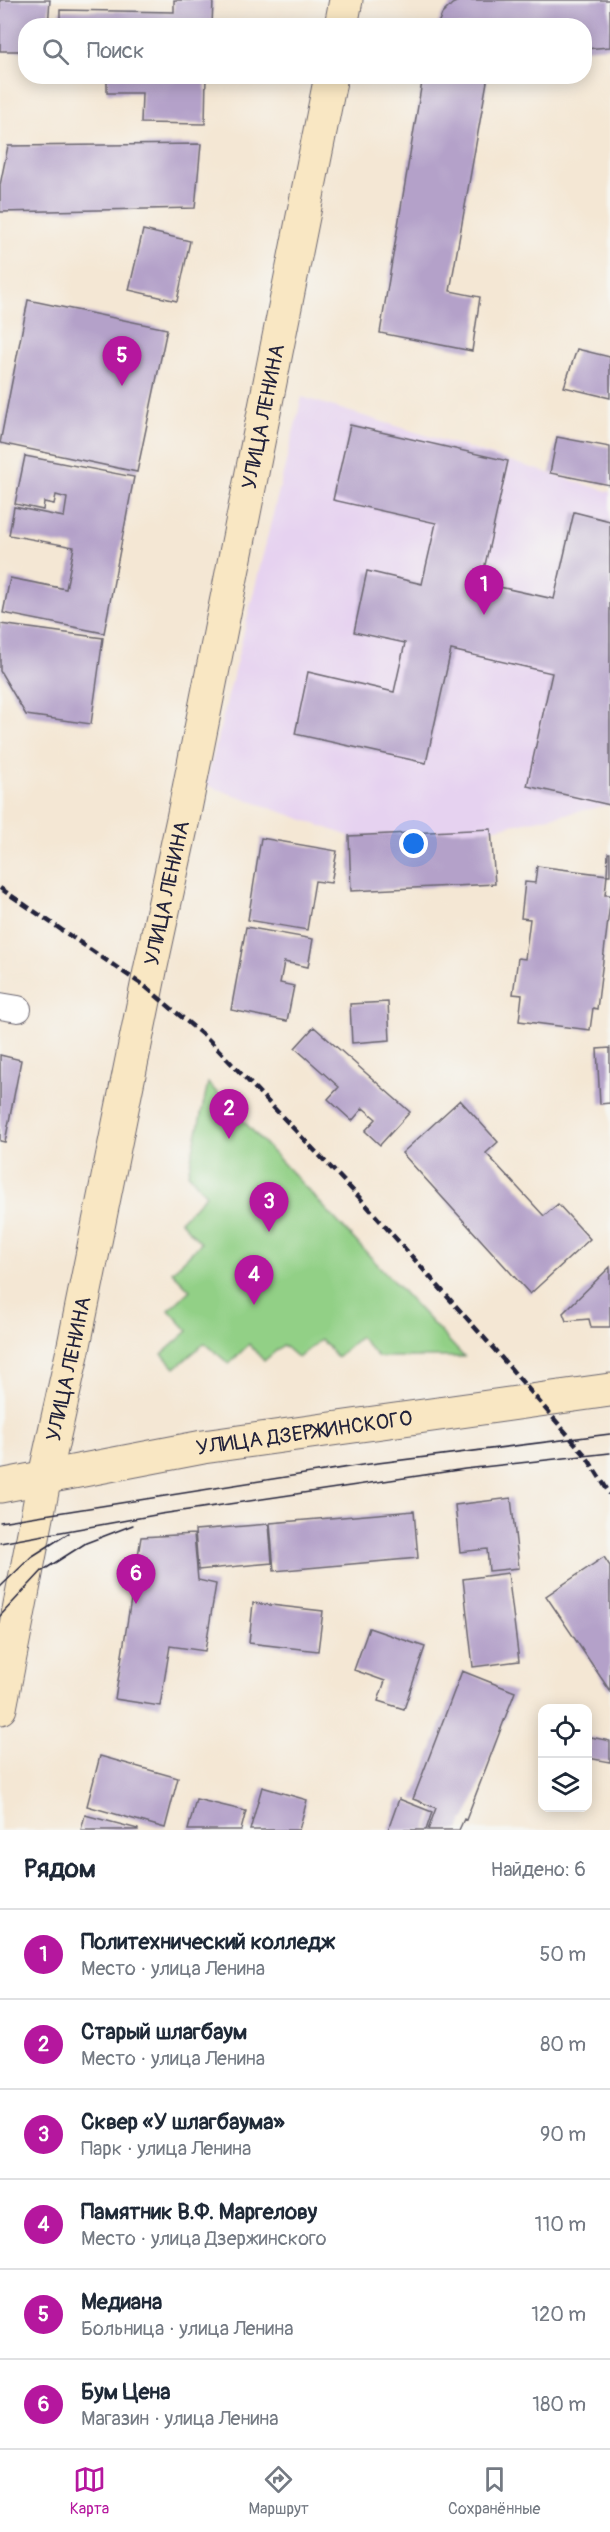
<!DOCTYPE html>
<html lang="ru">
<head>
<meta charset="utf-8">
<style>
  body { margin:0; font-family:Pangolin,sans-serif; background:#f2f2f3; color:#1f2937 }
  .controls { position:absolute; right:18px; bottom:18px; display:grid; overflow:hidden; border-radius:12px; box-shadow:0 3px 15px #0003 }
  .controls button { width:54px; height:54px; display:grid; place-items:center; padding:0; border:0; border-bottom:2px solid #e0e1e3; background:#fff; color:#1f2937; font:30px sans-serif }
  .you { position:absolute; left:414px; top:844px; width:21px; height:21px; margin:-15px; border:4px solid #fff; border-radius:50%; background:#1a73e8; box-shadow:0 0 0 9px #1a73e833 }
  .badge { display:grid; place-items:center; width:39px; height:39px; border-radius:50%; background:#b5179e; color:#fff; font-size:20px; font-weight:700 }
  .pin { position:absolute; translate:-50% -50px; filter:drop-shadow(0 2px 3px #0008) }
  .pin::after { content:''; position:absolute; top:32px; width:21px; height:18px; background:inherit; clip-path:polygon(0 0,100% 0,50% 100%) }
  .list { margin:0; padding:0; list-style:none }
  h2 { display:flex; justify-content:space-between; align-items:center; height:78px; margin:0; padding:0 24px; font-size:26px }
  h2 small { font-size:20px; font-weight:400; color:#747a83 }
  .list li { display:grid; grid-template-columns:39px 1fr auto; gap:18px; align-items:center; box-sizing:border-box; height:90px; padding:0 24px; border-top:2px solid #e0e1e3 }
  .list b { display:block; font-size:22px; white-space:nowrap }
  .list p { margin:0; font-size:20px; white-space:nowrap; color:#747a83 }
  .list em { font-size:20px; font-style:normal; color:#747a83 }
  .icon { flex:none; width:33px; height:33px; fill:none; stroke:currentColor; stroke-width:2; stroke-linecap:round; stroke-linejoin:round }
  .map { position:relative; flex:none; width:610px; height:1830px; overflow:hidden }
  .search { position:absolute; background:#fff; box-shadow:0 3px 15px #0003; left:18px; right:18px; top:18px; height:66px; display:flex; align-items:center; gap:15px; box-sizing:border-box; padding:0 21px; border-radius:24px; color:#747a83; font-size:22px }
  .sheet { height:618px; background:#fff }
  nav { display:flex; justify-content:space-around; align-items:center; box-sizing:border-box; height:84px; border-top:2px solid #e0e1e3; background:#fff; font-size:16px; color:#747a83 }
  nav a { display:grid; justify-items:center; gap:3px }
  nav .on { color:#b5179e }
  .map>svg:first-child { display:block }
  .built { fill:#e6d2f0 }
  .green { fill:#92d086; stroke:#5a7960; stroke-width:1.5 }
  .building { fill:#b4a1c9 }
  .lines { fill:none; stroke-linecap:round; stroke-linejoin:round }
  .minor-casing { stroke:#6c6771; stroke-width:28 }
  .secondary-casing { stroke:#6c6771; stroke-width:35 }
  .minor { stroke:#fff; stroke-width:26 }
  .secondary { stroke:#f9e7c3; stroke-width:33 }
  .tram { stroke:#22223b; stroke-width:1.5 }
  .rail { stroke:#22223b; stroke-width:4.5; stroke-dasharray:9 4.5; stroke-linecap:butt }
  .labels { text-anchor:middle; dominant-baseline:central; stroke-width:5; stroke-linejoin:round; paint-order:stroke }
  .street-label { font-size:21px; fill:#22223b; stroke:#f6f6f2 }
</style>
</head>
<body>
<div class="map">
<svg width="610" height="1830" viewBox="0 0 610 1830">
  <rect width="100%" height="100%" fill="#f6f6f2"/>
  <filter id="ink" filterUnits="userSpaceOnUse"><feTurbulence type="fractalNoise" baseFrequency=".0167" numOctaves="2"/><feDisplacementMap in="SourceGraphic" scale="12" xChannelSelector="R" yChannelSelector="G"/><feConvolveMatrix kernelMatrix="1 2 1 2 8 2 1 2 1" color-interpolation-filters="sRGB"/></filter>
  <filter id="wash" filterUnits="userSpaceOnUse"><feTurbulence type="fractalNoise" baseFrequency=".008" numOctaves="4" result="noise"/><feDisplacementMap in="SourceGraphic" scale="24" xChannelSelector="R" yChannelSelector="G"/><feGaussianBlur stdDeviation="1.35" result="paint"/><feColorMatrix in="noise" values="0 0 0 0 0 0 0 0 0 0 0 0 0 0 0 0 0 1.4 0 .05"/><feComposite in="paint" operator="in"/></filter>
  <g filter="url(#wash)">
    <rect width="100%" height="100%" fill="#f4e7d4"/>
    <path class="built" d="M302,397L610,492V805L491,829L349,836L206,785Z"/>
    <path class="green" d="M208,1083L464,1357H378L360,1337L337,1357L321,1339L298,1358L283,1345L264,1361L249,1344L229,1364L205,1343L175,1368L162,1354L188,1331L169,1310L190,1290L172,1272L201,1243L180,1221L206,1195L188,1173Z"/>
    <g id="blocks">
      <path class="building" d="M0,0H50L48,26H26V51H0Z
        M174,0H213L212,26H60V10L174,12Z
        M460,0H610V47L584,49V26H437L442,14L452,4Z
        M107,76H206L205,124L141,123L142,93H107Z
        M423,76H488L450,291L480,297L472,351L380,333Z
        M201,144L195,208L0,212V185L8,146Z
        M143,230L190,241L177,301L129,290Z
        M28,300L167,329L137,472L0,443Z
        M577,349L610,357V398L564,387Z
        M350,425L508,461L481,583L554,599L574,512L610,521V805L527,786L552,673L451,650L426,763L295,734L308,672L394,692L405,643L354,632L367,571L422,584L436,523L333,500Z
        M557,437L610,447V485L550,473Z
        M25,456L134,477L104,633L3,613L10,578L66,589L74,547L9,535L14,507L64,517L67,498L56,495L54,504L44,502L43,510L15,504Z
        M0,624L103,638L91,724L26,715L0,671Z
        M491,829L495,884L351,891L349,836Z
        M261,838L337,851L331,883L315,881L307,930L248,920Z
        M608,853H610V875H607Z
        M537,866L607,875L605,895H610V904L597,1009L593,1008L590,1030L519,1021L522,995L513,994L518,958L525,959L530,919L521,918L525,882L535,883Z
        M246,927L313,939L308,967L284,962L280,983L294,986L287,1021L231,1010Z
        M388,1002L390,1040L352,1043L350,1004Z
        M314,1027L410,1112L380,1145L365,1131L376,1119L363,1108L352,1121L328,1099L339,1087L295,1048Z
        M610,1048V1103L600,1104L597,1049Z
        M0,1055L21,1060L5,1142L0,1141Z
        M460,1100L498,1142L486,1153L544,1216L558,1204L590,1239L530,1294L402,1153Z
        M610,1267V1327H591L589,1319L566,1321L563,1313Z
        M511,1498L519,1568L489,1571L487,1549L460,1552L455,1505Z
        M414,1511L418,1558L274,1571L270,1523Z
        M269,1524L272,1563L198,1570L195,1530Z
        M194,1534L198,1580L216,1584L205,1651L170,1646L160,1706L115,1699L141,1537Z
        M604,1557L610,1566V1691L546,1596Z
        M508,1573L519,1661L473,1667L463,1579Z
        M253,1603L323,1611L318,1651L249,1643Z
        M369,1628L425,1647L404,1709L378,1701L385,1681L354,1670Z
        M462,1671L515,1692L466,1820L464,1819L459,1830H428L436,1808L413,1799Z
        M591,1737L610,1741V1762L588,1758Z
        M100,1756L178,1778L165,1828L87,1806Z
        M262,1787L307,1800L299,1830H250Z
        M196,1799L246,1811L241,1830H188Z
        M399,1799L432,1812L426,1830H388Z
        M85,1815L138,1829V1830H81Z"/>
    </g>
  </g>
  <g filter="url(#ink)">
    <use href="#blocks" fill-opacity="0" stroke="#6c6771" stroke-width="1.5"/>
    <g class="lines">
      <defs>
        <path id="minor" d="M0,1006L18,1009"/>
        <g id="secondary">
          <path d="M341,26L346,0"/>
          <path id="s1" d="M0,1486L203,1447L610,1390"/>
          <path id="s2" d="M0,1708L45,1476L73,1350L151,966L183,819L331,76"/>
        </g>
      </defs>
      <use href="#minor" class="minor-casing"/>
      <use href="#secondary" class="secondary-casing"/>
      <use href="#minor" class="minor"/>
      <use href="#secondary" class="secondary"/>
      <path class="tram" d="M0,1522L362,1465L610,1434
        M0,1543L161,1514L465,1469L610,1453
        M0,1587L31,1557L69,1533
        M0,1616L42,1571L86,1543L133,1525"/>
      <path class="rail" d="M0,888L147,988L209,1040L359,1197L494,1349L586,1456L610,1494"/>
    </g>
  </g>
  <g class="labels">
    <g class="street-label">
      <text stroke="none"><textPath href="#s2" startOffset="1318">УЛИЦА ЛЕНИНА</textPath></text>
      <text stroke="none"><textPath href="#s2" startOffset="832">УЛИЦА ЛЕНИНА</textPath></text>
      <text stroke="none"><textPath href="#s2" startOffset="346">УЛИЦА ЛЕНИНА</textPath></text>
      <text stroke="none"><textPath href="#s1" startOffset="309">УЛИЦА ДЗЕРЖИНСКОГО</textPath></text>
    </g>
  </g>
</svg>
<div class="controls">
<button><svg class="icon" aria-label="locate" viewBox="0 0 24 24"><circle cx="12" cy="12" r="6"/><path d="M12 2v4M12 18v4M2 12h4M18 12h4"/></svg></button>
<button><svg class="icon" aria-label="layers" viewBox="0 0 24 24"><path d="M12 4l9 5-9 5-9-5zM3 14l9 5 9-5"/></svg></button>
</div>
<div class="you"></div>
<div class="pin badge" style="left:484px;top:615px">1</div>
<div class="pin badge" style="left:229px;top:1139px">2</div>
<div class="pin badge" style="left:269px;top:1232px">3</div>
<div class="pin badge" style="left:254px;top:1305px">4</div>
<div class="pin badge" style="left:122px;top:386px">5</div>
<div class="pin badge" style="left:136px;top:1604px">6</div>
<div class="search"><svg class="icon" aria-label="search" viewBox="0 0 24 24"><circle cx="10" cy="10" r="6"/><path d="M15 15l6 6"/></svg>Поиск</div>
</div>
<section class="sheet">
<h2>Рядом<small>Найдено: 6</small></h2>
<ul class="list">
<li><span class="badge">1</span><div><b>Политехнический колледж</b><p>Место · улица Ленина</p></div><em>50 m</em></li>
<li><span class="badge">2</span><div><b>Старый шлагбаум</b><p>Место · улица Ленина</p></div><em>80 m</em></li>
<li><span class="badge">3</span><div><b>Сквер «У шлагбаума»</b><p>Парк · улица Ленина</p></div><em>90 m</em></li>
<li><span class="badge">4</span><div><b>Памятник В.Ф. Маргелову</b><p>Место · улица Дзержинского</p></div><em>110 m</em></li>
<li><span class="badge">5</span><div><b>Медиана</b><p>Больница · улица Ленина</p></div><em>120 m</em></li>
<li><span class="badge">6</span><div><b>Бум Цена</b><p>Магазин · улица Ленина</p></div><em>180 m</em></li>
</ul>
</section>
<nav>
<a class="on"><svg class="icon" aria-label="map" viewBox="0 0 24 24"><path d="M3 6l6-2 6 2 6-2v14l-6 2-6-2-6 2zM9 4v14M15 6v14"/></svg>Карта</a>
<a><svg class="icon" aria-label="directions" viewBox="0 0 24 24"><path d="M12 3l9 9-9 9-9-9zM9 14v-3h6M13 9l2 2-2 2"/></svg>Маршрут</a>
<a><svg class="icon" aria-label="saved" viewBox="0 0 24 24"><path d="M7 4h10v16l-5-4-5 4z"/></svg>Сохранённые</a>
</nav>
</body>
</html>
